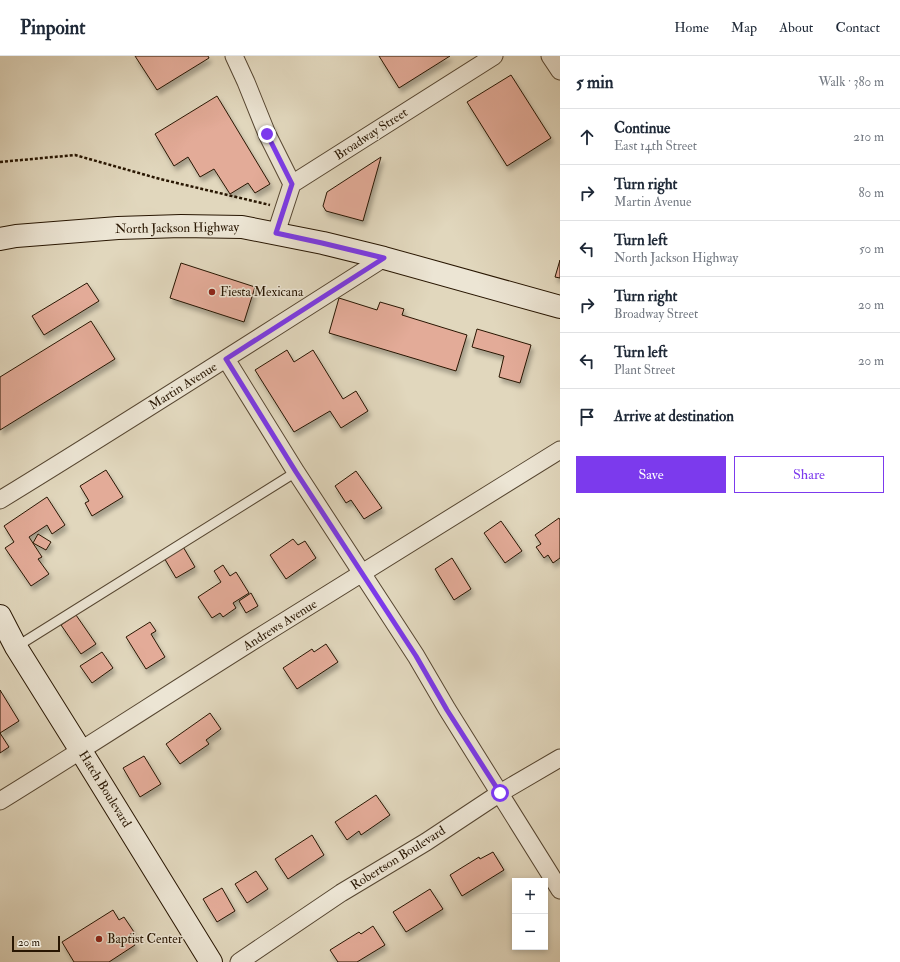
<!DOCTYPE html>
<html lang="en">
<head>
<meta charset="utf-8">
<style>
  body { margin:0; font-family:"IM FELL Double Pica",serif; background:#f6f6f7; color:#1f2937 }
  .controls { position:absolute; right:12px; bottom:12px; display:grid; overflow:hidden; border-radius:0px; box-shadow:0 2px 6px #0003 }
  .controls button { width:36px; height:36px; display:grid; place-items:center; padding:0; border:0; border-bottom:1px solid #e0e1e3; background:#fff; color:#1f2937; font:20px sans-serif }
  .scale { position:absolute; left:12px; bottom:10px; width:48px; box-sizing:border-box; padding-left:4px; border:2px solid #281602; border-top:0; font-size:11px; line-height:14px; white-space:nowrap; color:#281602; -webkit-text-stroke:3px #ece5d4; paint-order:stroke }
  .stop { position:absolute; width:12px; height:12px; margin:-9px; border:3px solid #7c3aed; border-radius:50%; background:#fff }
  .stop.end { background:#7c3aed; border-color:#fff; box-shadow:0 1px 4px #0008 }
  .list { margin:0; padding:0; list-style:none }
  h2 { display:flex; justify-content:space-between; align-items:center; height:52px; margin:0; padding:0 16px; font-size:17px }
  h2 small { font-size:13px; font-weight:400; color:#747a83 }
  .list li { display:grid; grid-template-columns:26px 1fr auto; gap:12px; align-items:center; box-sizing:border-box; height:56px; padding:0 16px; border-top:1px solid #e0e1e3 }
  .list b { display:block; font-size:15px; white-space:nowrap }
  .list p { margin:0; font-size:13px; white-space:nowrap; color:#747a83 }
  .list em { font-size:13px; font-style:normal; color:#747a83 }
  .actions { display:flex; gap:8px; padding:12px 16px }
  .actions a { flex:1; padding:9px 0; border:1px solid #7c3aed; border-radius:0px; text-align:center; font-size:14px; color:#7c3aed }
  .actions .main { background:#7c3aed; color:#fff }
  .icon { flex:none; width:22px; height:22px; fill:none; stroke:currentColor; stroke-width:2; stroke-linecap:round; stroke-linejoin:round }
  .map { position:relative; flex:none; width:560px; height:906px; overflow:hidden }
  header { display:flex; align-items:center; gap:24px; box-sizing:border-box; height:56px; padding:0 20px; background:#fff; border-bottom:1px solid #e0e1e3 }
  header strong { font-size:19px }
  nav { display:flex; gap:22px; margin-inline-start:auto; font-size:14px }
  main { display:flex }
  aside { flex:1; background:#fff }
  .map>svg:first-child { display:block }
  .building { fill:#e3ab98; stroke:#281602; filter:url(#shadow) }
  .lines { fill:none; stroke-linecap:round; stroke-linejoin:round }
  .service-casing { stroke:#564631; stroke-width:11 }
  .minor-casing { stroke:#564631; stroke-width:19 }
  .secondary-casing { stroke:#281602; stroke-width:24 }
  .path { stroke:#281602; stroke-width:2.5; stroke-dasharray:3 2; stroke-linecap:butt }
  .service { stroke:#ece5d4; stroke-width:9 }
  .minor { stroke:#ece5d4; stroke-width:17 }
  .secondary { stroke:#ece5d4; stroke-width:22 }
  .route { stroke:#7c3aed; stroke-width:5 }
  .poi-dot { fill:#8f2418; stroke:#ece5d4; stroke-width:1.5 }
  .labels { text-anchor:middle; dominant-baseline:central; stroke-width:3; stroke-linejoin:round; paint-order:stroke }
  .street-label { font-size:13px; fill:#281602; stroke:#ece5d4 }
  .poi-label { font-size:13px; fill:#281602; stroke:#ece5d4; text-anchor:start }
</style>
</head>
<body>
<header>
<strong>Pinpoint</strong>
<nav><a>Home</a><a>Map</a><a>About</a><a>Contact</a></nav>
</header>
<main>
<div class="map">
<svg width="560" height="906" viewBox="0 0 560 906">
  <defs>
    <filter id="shadow"><feDropShadow dx="2.5" dy="4.5" stdDeviation="2" flood-color="#0004"/></filter>
  </defs>
  <rect width="100%" height="100%" fill="#e1d7bd"/>
  <filter id="stains"><feTurbulence type="fractalNoise" baseFrequency=".005" numOctaves="4"/><feColorMatrix values="0 0 0 0 .2 0 0 0 0 .09 0 0 0 0 .02 0 0 0 .5 -.17"/></filter>
  <radialGradient id="worn" r=".72"><stop offset=".6" stop-color="#630" stop-opacity="0"/><stop offset="1" stop-color="#630" stop-opacity=".3"/></radialGradient>
  <path class="building" d="M135,0H208L209,2L157,34Z
    M379,0H450L399,32Z
    M511,19L551,82L507,110L467,46Z
    M217,40L270,128L255,137L248,127L230,138L214,113L200,121L188,101L174,110L155,78Z
    M381,101L363,165L326,155L323,150L327,136Z
    M560,204V222L555,221Z
    M181,207L255,231L244,266L170,242Z
    M87,227L99,245L44,279L32,260Z
    M339,242L377,254L380,246L404,253L402,259L467,279L456,315L329,277Z
    M91,265L115,303L0,374V321Z
    M477,273L531,289L520,327L499,321L504,300L472,291Z
    M287,294L294,306L313,294L343,343L356,335L368,355L341,372L330,355L294,376L255,314Z
    M106,414L123,441L92,460L85,447L89,445L80,430Z
    M356,415L382,452L364,463L351,444L346,447L335,430Z
    M47,441L65,469L52,478L47,469L29,481L42,501L38,503L49,518L31,530L5,492L14,486L4,470Z
    M559,462L560,464V502L553,507L548,499L544,502L536,491L541,488L535,479Z
    M501,465L522,495L505,507L484,477Z
    M38,478L51,486L46,494L33,487Z
    M293,483L298,489L305,485L316,502L286,523L270,499Z
    M182,489L195,511L176,522L163,500Z
    M452,502L471,533L454,544L435,513Z
    M223,509L230,520L236,516L249,537L233,547L236,552L223,561L220,557L212,562L198,541L221,526L214,515Z
    M251,537L258,550L246,557L239,545Z
    M76,559L96,588L81,598L61,569Z
    M150,566L156,575L151,578L165,601L146,613L126,581Z
    M326,588L338,606L297,633L283,612L312,593L314,596Z
    M102,596L113,612L92,627L80,610Z
    M0,634L19,665L0,677Z
    M210,657L221,673L206,684L209,688L180,708L166,688Z
    M0,677L9,691L0,697Z
    M144,700L161,728L140,741L123,712Z
    M376,739L390,759L361,779L359,775L347,784L335,766Z
    M312,779L324,799L288,823L275,803Z
    M493,796L504,814L462,840L450,819L479,801L480,803Z
    M256,815L268,833L247,847L235,828Z
    M222,832L235,855L217,866L203,843Z
    M430,833L443,853L406,876L393,856Z
    M113,854L119,864L124,861L134,876L129,879L135,889L109,906H74L62,886Z
    M373,870L385,889L357,906H338L330,894L359,876L361,878Z"/>
  <g class="lines">
    <defs>
      <path id="service" d="M16,591L296,416"/>
      <path id="minor" d="M234,0L246,26L267,78L292,128
        M550,0L560,15
        M276,177L292,128L494,0
        M226,303L296,416L416,600L447,653L560,834
        M0,444C129,365 257,283 384,202
        M0,745C89,690 176,633 264,578C363,517 462,456 560,394
        M239,906L341,837L426,786L500,737L560,702"/>
      <path id="secondary" d="M0,183L16,180L118,172L181,170L242,171L323,187L384,202L560,251
        M0,560L16,591L81,695L211,906"/>
    </defs>
    <use href="#service" class="service-casing"/>
    <use href="#minor" class="minor-casing"/>
    <use href="#secondary" class="secondary-casing"/>
    <path class="path" d="M0,106L75,99L160,123L270,149"/>
    <use href="#service" class="service"/>
    <use href="#minor" class="minor"/>
    <use href="#secondary" class="secondary"/>
  </g>
  <g class="lines">
    <path class="route" d="M267,78L292,128L276,177L322,187L384,202L226,303L296,416L416,600L447,654L500,737"/>
  </g>
  <g class="poi-dot">
    <circle cx="212" cy="236" r="4"/>
    <circle cx="99" cy="883" r="4"/>
  </g>
  <g class="labels">
    <g class="street-label">
      <text transform="translate(371 78) rotate(-33)">Broadway Street</text>
      <text transform="translate(177 172) rotate(-1)">North Jackson Highway</text>
      <text transform="translate(183 330) rotate(-32)">Martin Avenue</text>
      <text transform="translate(280 569) rotate(-32)">Andrews Avenue</text>
      <text transform="translate(105 733) rotate(58)">Hatch Boulevard</text>
      <text transform="translate(398 802) rotate(-32)">Robertson Boulevard</text>
    </g>
    <g class="poi-label">
      <text x="220" y="236">Fiesta Mexicana</text>
      <text x="107" y="883">Baptist Center</text>
    </g>
  </g>
  <rect width="100%" height="100%" filter="url(#stains)"/>
  <rect width="100%" height="100%" fill="url(#worn)"/>
</svg>
<div class="controls">
<button>+</button>
<button>−</button>
</div>
<div class="scale">20 m</div>
<div class="stop" style="left:500px;top:737px"></div>
<div class="stop end" style="left:267px;top:78px"></div>
</div>
<aside>
<h2>5 min<small>Walk · 380 m</small></h2>
<ul class="list">
<li><svg class="icon" aria-label="ahead" viewBox="0 0 24 24"><path d="M12 20V5M6 11l6-6 6 6"/></svg><div><b>Continue</b><p>East 14th Street</p></div><em>210 m</em></li>
<li><svg class="icon" aria-label="right" viewBox="0 0 24 24"><path d="M7 20v-9h11M14 6l5 5-5 5"/></svg><div><b>Turn right</b><p>Martin Avenue</p></div><em>80 m</em></li>
<li><svg class="icon" aria-label="left" viewBox="0 0 24 24"><path d="M17 20v-9H6M10 6l-5 5 5 5"/></svg><div><b>Turn left</b><p>North Jackson Highway</p></div><em>50 m</em></li>
<li><svg class="icon" aria-label="right" viewBox="0 0 24 24"><path d="M7 20v-9h11M14 6l5 5-5 5"/></svg><div><b>Turn right</b><p>Broadway Street</p></div><em>20 m</em></li>
<li><svg class="icon" aria-label="left" viewBox="0 0 24 24"><path d="M17 20v-9H6M10 6l-5 5 5 5"/></svg><div><b>Turn left</b><p>Plant Street</p></div><em>20 m</em></li>
<li><svg class="icon" aria-label="arrive" viewBox="0 0 24 24"><path d="M6 21V4h12l-3 4 3 4H6"/></svg><div><b>Arrive at destination</b></div></li>
</ul>
<div class="actions"><a class="main">Save</a><a>Share</a></div>
</aside>
</main>
</body>
</html>
